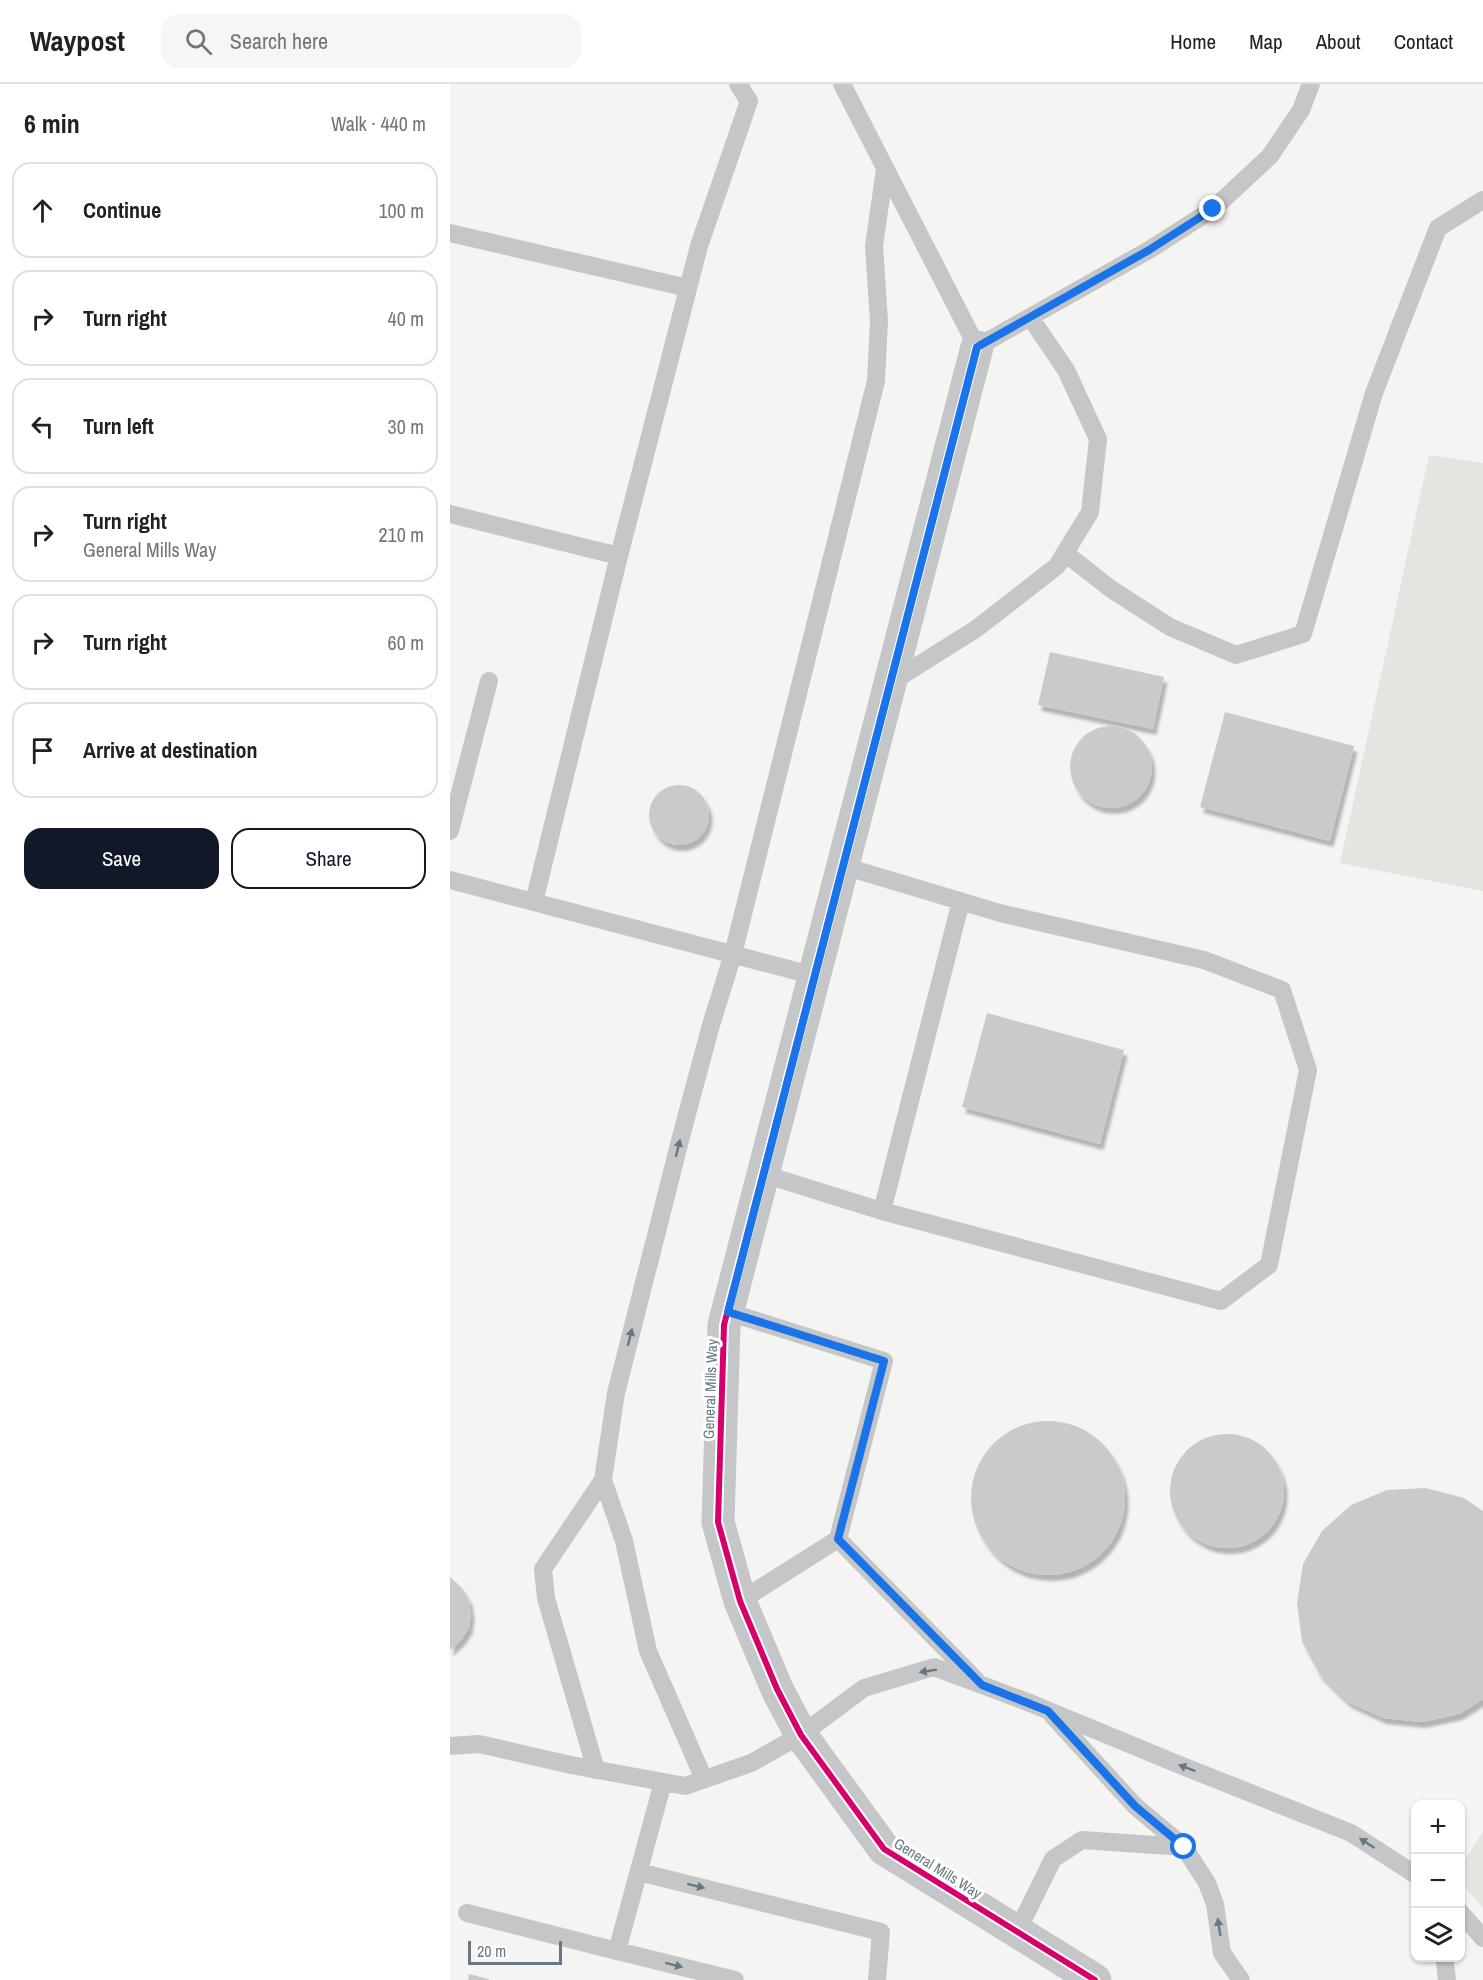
<!DOCTYPE html>
<html lang="en">
<head>
<meta charset="utf-8">
<style>
  body { margin:0; font-family:"Archivo Narrow",sans-serif; background:#f6f6f6; color:#202124 }
  .controls { position:absolute; right:18px; bottom:18px; display:grid; overflow:hidden; border-radius:12px; box-shadow:0 2px 4px #0004 }
  .controls button { width:54px; height:54px; display:grid; place-items:center; padding:0; border:0; border-bottom:2px solid #e0e0e0; background:#fff; color:#202124; font:30px sans-serif }
  .scale { position:absolute; left:18px; bottom:15px; width:94px; box-sizing:border-box; padding-left:6px; border:3px solid #677880; border-top:0; font-size:16px; line-height:21px; white-space:nowrap; color:#677880; -webkit-text-stroke:4px #fff; paint-order:stroke }
  .stop { position:absolute; width:18px; height:18px; margin:-14px; border:4px solid #1a73e8; border-radius:50%; background:#fff }
  .stop.end { background:#1a73e8; border-color:#fff; box-shadow:0 2px 6px #0008 }
  .list { margin:0; padding:0; list-style:none }
  h2 { display:flex; justify-content:space-between; align-items:center; height:78px; margin:0; padding:0 24px; font-size:26px }
  h2 small { font-size:20px; font-weight:400; color:#757577 }
  .list li { display:grid; grid-template-columns:39px 1fr auto; gap:18px; align-items:center; box-sizing:border-box; height:96px; margin:0 12px 12px; padding:0 12px; border:2px solid #e0e0e0; border-radius:18px }
  .list b { display:block; font-size:22px; white-space:nowrap }
  .list p { margin:0; font-size:20px; white-space:nowrap; color:#757577 }
  .list em { font-size:20px; font-style:normal; color:#757577 }
  .actions { display:flex; gap:12px; padding:18px 24px }
  .actions a { flex:1; padding:14px 0; border:2px solid #111827; border-radius:18px; text-align:center; font-size:21px; color:#111827 }
  .actions .main { background:#111827; color:#fff }
  .icon { flex:none; width:33px; height:33px; fill:none; stroke:currentColor; stroke-width:2; stroke-linecap:round; stroke-linejoin:round }
  .map { position:relative; flex:none; width:1033px; height:1896px; overflow:hidden }
  header { display:flex; align-items:center; gap:36px; box-sizing:border-box; height:84px; padding:0 30px; background:#fff; border-bottom:2px solid #e0e0e0 }
  header strong { font-size:28px }
  nav { display:flex; gap:33px; margin-inline-start:auto; font-size:21px }
  .search { width:420px; height:54px; background:#f6f6f6; display:flex; align-items:center; gap:15px; box-sizing:border-box; padding:0 21px; border-radius:18px; color:#757577; font-size:22px }
  main { display:flex }
  aside { flex:1; background:#fff }
  .map>svg:first-child { display:block }
  .green { fill:#e3e5e0 }
  .building { fill:#c9cbcb; filter:url(#shadow) }
  .lines { fill:none; stroke-linecap:round; stroke-linejoin:round }
  .service { stroke:#c4c6c7; stroke-width:18 }
  .minor { stroke:#c4c6c7; stroke-width:33 }
  .cycleway-casing { stroke:#fff; stroke-width:10 }
  .cycleway { stroke:#d6006c; stroke-width:6 }
  .oneway { fill:#677880 }
  .route { stroke:#1a73e8; stroke-width:8 }
  .labels { text-anchor:middle; dominant-baseline:central; stroke-width:6; stroke-linejoin:round; paint-order:stroke }
  .street-label { font-size:15px; fill:#677880; stroke:#fff }
</style>
</head>
<body>
<header>
<strong>Waypost</strong>
<div class="search"><svg class="icon" aria-label="search" viewBox="0 0 24 24"><circle cx="10" cy="10" r="6"/><path d="M15 15l6 6"/></svg>Search here</div>
<nav><a>Home</a><a>Map</a><a>About</a><a>Contact</a></nav>
</header>
<main>
<aside>
<h2>6 min<small>Walk · 440 m</small></h2>
<ul class="list">
<li><svg class="icon" aria-label="ahead" viewBox="0 0 24 24"><path d="M12 20V5M6 11l6-6 6 6"/></svg><div><b>Continue</b></div><em>100 m</em></li>
<li><svg class="icon" aria-label="right" viewBox="0 0 24 24"><path d="M7 20v-9h11M14 6l5 5-5 5"/></svg><div><b>Turn right</b></div><em>40 m</em></li>
<li><svg class="icon" aria-label="left" viewBox="0 0 24 24"><path d="M17 20v-9H6M10 6l-5 5 5 5"/></svg><div><b>Turn left</b></div><em>30 m</em></li>
<li><svg class="icon" aria-label="right" viewBox="0 0 24 24"><path d="M7 20v-9h11M14 6l5 5-5 5"/></svg><div><b>Turn right</b><p>General Mills Way</p></div><em>210 m</em></li>
<li><svg class="icon" aria-label="right" viewBox="0 0 24 24"><path d="M7 20v-9h11M14 6l5 5-5 5"/></svg><div><b>Turn right</b></div><em>60 m</em></li>
<li><svg class="icon" aria-label="arrive" viewBox="0 0 24 24"><path d="M6 21V4h12l-3 4 3 4H6"/></svg><div><b>Arrive at destination</b></div></li>
</ul>
<div class="actions"><a class="main">Save</a><a>Share</a></div>
</aside>
<div class="map">
<svg width="1033" height="1896" viewBox="0 0 1033 1896">
  <defs>
    <filter id="shadow"><feDropShadow dx="3.5" dy="6" stdDeviation="1.5" flood-color="#0004"/></filter>
  </defs>
  <rect width="100%" height="100%" fill="#f4f4f3"/>
  <path class="green" d="M979,371L1033,379V807L890,779Z
    M1033,1747V1824L1010,1798L1011,1782Z"/>
  <path class="building" d="M600,568L714,593L703,645L588,621Z
    M775,628L904,662L880,757L750,723Z
    M620 683a41 41 0 1 1 82 0a41 41 0 1 1-82 0Z
    M199 731a30 30 0 1 1 60 0a30 30 0 1 1-60 0Z
    M537,929L674,966L650,1060L512,1023Z
    M521 1414a77 77 0 1 1 154 0a77 77 0 1 1-154 0Z
    M720 1407a57 57 0 1 1 114 0a57 57 0 1 1-114 0Z
    M976,1404L1014,1414L1033,1427V1615L1009,1630L972,1638L933,1634L898,1618L870,1591L852,1557L847,1519L853,1480L872,1447L901,1421L937,1406Z
    M0,1493L12,1504L19,1516L21,1530L19,1544L11,1556L0,1566Z
    M19,1890L39,1895V1896H18Z"/>
  <g class="lines">
    <path class="service" d="M392,0L527,263L699,166L763,125L820,72L851,26L861,0
      M0,149L238,204
      M0,430L169,472
      M615,469L661,505L720,543L786,571L853,550L924,309L988,144L1033,116
      M440,599L526,545L607,482L640,428L648,355L616,286L580,233
      M0,747L39,597
      M0,796L365,892
      M84,818L169,472L249,162L299,17L288,0
      M313,1090L432,1127L771,1217L819,1181L858,986L832,906L754,876L550,829L393,782
      M432,1127L511,817
      M278,1228L434,1277L388,1455
      M153,1396L174,1457L198,1567L254,1695
      M290,1517L388,1455L526,1596
      M602,1631L685,1722L734,1763L757,1799L765,1820L772,1869L791,1896
      M0,1662L29,1660L121,1681L235,1702L301,1679L351,1651L414,1604L484,1583L580,1619L725,1679L901,1749L966,1791
      M146,1686L96,1514L93,1485L153,1396L166,1309L233,1045L261,941L283,870L426,297L429,237L424,162L435,85
      M189,1788L431,1848L427,1896
      M1010,1828L1033,1854
      M17,1829L167,1867L213,1698
      M567,1848L603,1775L632,1756L734,1763
      M167,1867L285,1896
      M995,1878L997,1896"/>
    <path class="minor" d="M527,263L274,1241L268,1438L290,1517L327,1605L351,1651L434,1765L645,1896"/>
    <defs>
      <path id="cycleway" d="M527,263L274,1241L268,1438L290,1517L327,1605L351,1651L434,1765L645,1896"/>
    </defs>
    <use href="#cycleway" class="cycleway-casing"/>
    <use href="#cycleway" class="cycleway"/>
  </g>
  <defs><path id="oneway-solid" d="M-6-.8H1V-3.2L6.5 0L1 3.2V.8H-6Z" transform="scale(1.5)"/></defs>
  <g class="oneway">
    <use href="#oneway-solid" transform="translate(228 1064) rotate(-76)"/>
    <use href="#oneway-solid" transform="translate(180 1253) rotate(-76)"/>
    <use href="#oneway-solid" transform="translate(478 1587) rotate(171)"/>
    <use href="#oneway-solid" transform="translate(737 1684) rotate(-159)"/>
    <use href="#oneway-solid" transform="translate(917 1759) rotate(-147)"/>
    <use href="#oneway-solid" transform="translate(246 1802) rotate(14)"/>
    <use href="#oneway-solid" transform="translate(769 1843) rotate(-99)"/>
    <use href="#oneway-solid" transform="translate(224 1881) rotate(14)"/>
  </g>
  <g class="lines">
    <path class="route" d="M734,1763L685,1722L598,1627L532,1601L388,1455L434,1277L278,1228L527,263L699,166L763,125"/>
  </g>
  <g class="labels">
    <g class="street-label">
      <text transform="translate(260 1305) rotate(-88)">General Mills Way</text>
      <text transform="translate(488 1784) rotate(32)">General Mills Way</text>
    </g>
  </g>
</svg>
<div class="controls">
<button>+</button>
<button>−</button>
<button><svg class="icon" aria-label="layers" viewBox="0 0 24 24"><path d="M12 4l9 5-9 5-9-5zM3 14l9 5 9-5"/></svg></button>
</div>
<div class="scale">20 m</div>
<div class="stop" style="left:734px;top:1763px"></div>
<div class="stop end" style="left:763px;top:125px"></div>
</div>
</main>
</body>
</html>
